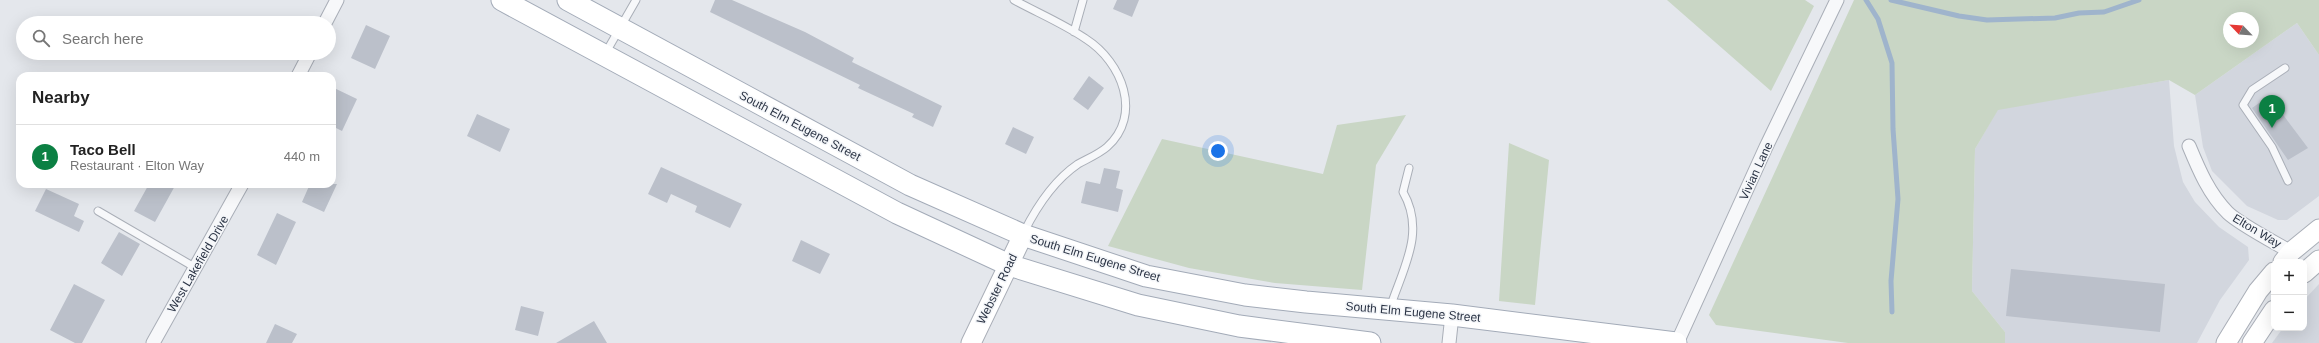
<!DOCTYPE html>
<html lang="en">
<head>
<meta charset="utf-8">
<style>
  body { margin:0; font-family:Helvetica,sans-serif; background:#f6f6f6; color:#222 }
  .controls { position:absolute; right:12px; bottom:12px; display:grid; overflow:hidden; border-radius:8px; box-shadow:0 4px 16px #0002 }
  .controls button { width:36px; height:36px; display:grid; place-items:center; padding:0; border:0; border-bottom:1px solid #e0e0e0; background:#fff; color:#222; font:20px sans-serif }
  .compass { position:absolute; left:2223px; top:12px; width:36px; height:36px; border-radius:50%; background:#fff; box-shadow:0 4px 16px #0002; rotate:295deg }
  .you { position:absolute; left:1218px; top:151px; width:14px; height:14px; margin:-10px; border:3px solid #fff; border-radius:50%; background:#1a73e8; box-shadow:0 0 0 6px #1a73e833 }
  .badge { display:grid; place-items:center; width:26px; height:26px; border-radius:50%; background:#0b8043; color:#fff; font-size:13px; font-weight:700 }
  .pin { position:absolute; translate:-50% -33px; filter:drop-shadow(0 1px 2px #0008) }
  .pin::after { content:''; position:absolute; top:21px; width:14px; height:12px; background:inherit; clip-path:polygon(0 0,100% 0,50% 100%) }
  .list { margin:0; padding:0; list-style:none }
  h2 { display:flex; justify-content:space-between; align-items:center; height:52px; margin:0; padding:0 16px; font-size:17px }
  h2 small { font-size:13px; font-weight:400; color:#767676 }
  .list li { display:grid; grid-template-columns:26px 1fr auto; gap:12px; align-items:center; box-sizing:border-box; height:64px; padding:0 16px; border-top:1px solid #e0e0e0 }
  .list b { display:block; font-size:15px; white-space:nowrap }
  .list p { margin:0; font-size:13px; white-space:nowrap; color:#767676 }
  .list em { font-size:13px; font-style:normal; color:#767676 }
  .icon { flex:none; width:22px; height:22px; fill:none; stroke:currentColor; stroke-width:2; stroke-linecap:round; stroke-linejoin:round }
  .map { position:relative; flex:none; width:2319px; height:343px; overflow:hidden }
  .search { position:absolute; background:#fff; box-shadow:0 4px 16px #0002; left:16px; top:16px; width:320px; height:44px; display:flex; align-items:center; gap:10px; box-sizing:border-box; padding:0 14px; border-radius:22px; color:#767676; font-size:15px }
  .panel { position:absolute; background:#fff; box-shadow:0 4px 16px #0002; left:16px; top:72px; width:320px; height:116px; border-radius:12px }
  .map>svg:first-child { display:block }
  .built { fill:#d2d6de }
  .green { fill:#c9d6c5; fill-rule:evenodd }
  .lines { fill:none; stroke-linecap:round; stroke-linejoin:round }
  .stream { stroke:#9fb4cc; stroke-width:5 }
  .building { fill:#bbc0ca }
  .lane-casing { stroke:#a9aeb7; stroke-width:9 }
  .street-casing { stroke:#a9aeb7; stroke-width:15 }
  .secondary-casing { stroke:#a9aeb7; stroke-width:21 }
  .primary-casing { stroke:#a3abb8; stroke-width:23 }
  .lane { stroke:#f7f8fa; stroke-width:7 }
  .street { stroke:#f7f8fa; stroke-width:13 }
  .secondary { stroke:#fff; stroke-width:19 }
  .primary { stroke:#fff; stroke-width:21 }
  .labels { text-anchor:middle; dominant-baseline:central; stroke-width:3; stroke-linejoin:round; paint-order:stroke }
  .street-label { font-size:12px; fill:#2b3445; stroke:#f4f6f9 }
</style>
</head>
<body>
<div class="map">
<svg width="2319" height="343" viewBox="0 0 2319 343">
  <rect width="100%" height="100%" fill="#e4e7ec"/>
  <path class="built" d="M2297,23L2319,55V196L2287,220H2278L2247,206L2212,171L2203,147L2195,95Z
    M2169,80L2174,146L2183,182L2195,202L2219,227L2248,247L2249,260L2220,300L2197,343H2005V332L1972,291L1975,149L1998,109Z
    M2319,284V343H2272L2283,328H2304V300Z"/>
  <path class="green" d="M1667,0H1805L1814,6L1771,91Z
    M1854,0H2319V55L2297,23L2195,95L2169,80L1998,110L1975,149L1972,291L2005,332V343H1848L1716,325L1709,315ZM2229,18H2253V42H2229Z
    M1406,115L1376,165L1362,290L1275,283L1189,268L1108,246L1162,139L1323,174L1337,125Z
    M1509,143L1549,160L1535,305L1499,301Z"/>
  <g class="lines">
    <path class="stream" d="M1866,0L1878,19L1892,63L1893,129L1898,199L1891,281L1892,312
      M1891,0L1959,16L1987,20L2055,18L2079,13L2104,12L2139,0"/>
  </g>
  <path class="building" d="M715,0H732L805,32L854,58L852,62L942,106L933,127L912,117L914,114L858,88L860,85L710,12Z
    M1117,0H1139L1132,17L1113,9Z
    M366,25L390,36L375,69L351,58Z
    M1089,76L1104,88L1088,110L1073,99Z
    M332,87L357,99L342,131L332,126Z
    M2269,96L2308,148L2288,160L2252,108Z
    M477,114L510,129L500,152L467,136Z
    M1013,127L1034,137L1026,154L1005,144Z
    M661,167L742,204L730,228L695,212L697,206L671,194L667,203L648,194Z
    M1104,168L1120,171L1116,188L1123,190L1118,212L1081,203L1086,181L1100,184Z
    M149,184H176L155,222L134,211Z
    M310,184H337L324,212L302,202Z
    M46,189L79,204L74,216L84,221L79,232L35,211Z
    M277,213L296,222L276,265L257,255Z
    M119,232L140,244L122,276L101,263Z
    M801,240L830,254L820,274L792,261Z
    M2011,269L2165,284L2160,332L2006,316Z
    M74,284L105,300L82,343H75L50,330Z
    M521,306L544,312L538,336L515,330Z
    M594,321L607,343H556Z
    M275,324L297,334L292,343H266Z"/>
  <g class="lines">
    <defs>
      <path id="lane" d="M1014,0C1038,13 1064,24 1086,39C1122,62 1143,115 1107,147C1099,154 1087,159 1078,164C1053,181 1037,206 1024,232
        M1074,32L1083,0
        M605,54L636,0
        M2285,68L2252,90L2243,105L2272,147L2288,181
        M98,211L196,268
        M1390,308C1403,268 1426,232 1403,192L1409,168"/>
      <path id="street" d="M325,23L337,0
        M298,76L310,53
        M2189,146C2199,170 2209,194 2228,213C2241,225 2274,242 2291,252
        M153,343L242,184
        M1449,343L1452,315
        M1677,343L1766,147L1837,0"/>
      <path id="secondary" d="M2283,262L2291,252L2319,229
        M2304,273L2319,260
        M971,343L1023,235
        M2226,343L2258,291L2274,272
        M2252,343L2274,310"/>
      <path id="primary" d="M502,0L897,213L1009,265L1138,305L1239,326L1370,343
        M568,0L910,185L1023,235L1146,276L1245,295L1306,302L1452,315L1676,343"/>
    </defs>
    <use href="#lane" class="lane-casing"/>
    <use href="#street" class="street-casing"/>
    <use href="#secondary" class="secondary-casing"/>
    <use href="#primary" class="primary-casing"/>
    <use href="#lane" class="lane"/>
    <use href="#street" class="street"/>
    <use href="#secondary" class="secondary"/>
    <use href="#primary" class="primary"/>
  </g>
  <g class="labels">
    <g class="street-label">
      <text transform="translate(800 126) rotate(28)">South Elm Eugene Street</text>
      <text transform="translate(1756 171) rotate(-65)">Vivian Lane</text>
      <text transform="translate(2257 231) rotate(31)">Elton Way</text>
      <text transform="translate(1095 258) rotate(17)">South Elm Eugene Street</text>
      <text transform="translate(198 264) rotate(-60)">West Lakefield Drive</text>
      <text transform="translate(997 289) rotate(-64)">Webster Road</text>
      <text transform="translate(1413 312) rotate(5)">South Elm Eugene Street</text>
    </g>
  </g>
</svg>
<div class="controls">
<button>+</button>
<button>−</button>
</div>
<svg class="compass" viewBox="-18 -18 36 36"><path d="M0-13l5 13h-10z" fill="#e53935"/><path d="M0 13l5-13h-10z" fill="#767676"/></svg>
<div class="you"></div>
<div class="pin badge" style="left:2272px;top:128px">1</div>
<div class="search"><svg class="icon" aria-label="search" viewBox="0 0 24 24"><circle cx="10" cy="10" r="6"/><path d="M15 15l6 6"/></svg>Search here</div>
<section class="panel">
<h2>Nearby<small></small></h2>
<ul class="list">
<li><span class="badge">1</span><div><b>Taco Bell</b><p>Restaurant · Elton Way</p></div><em>440 m</em></li>
</ul>
</section>
</div>
</body>
</html>
